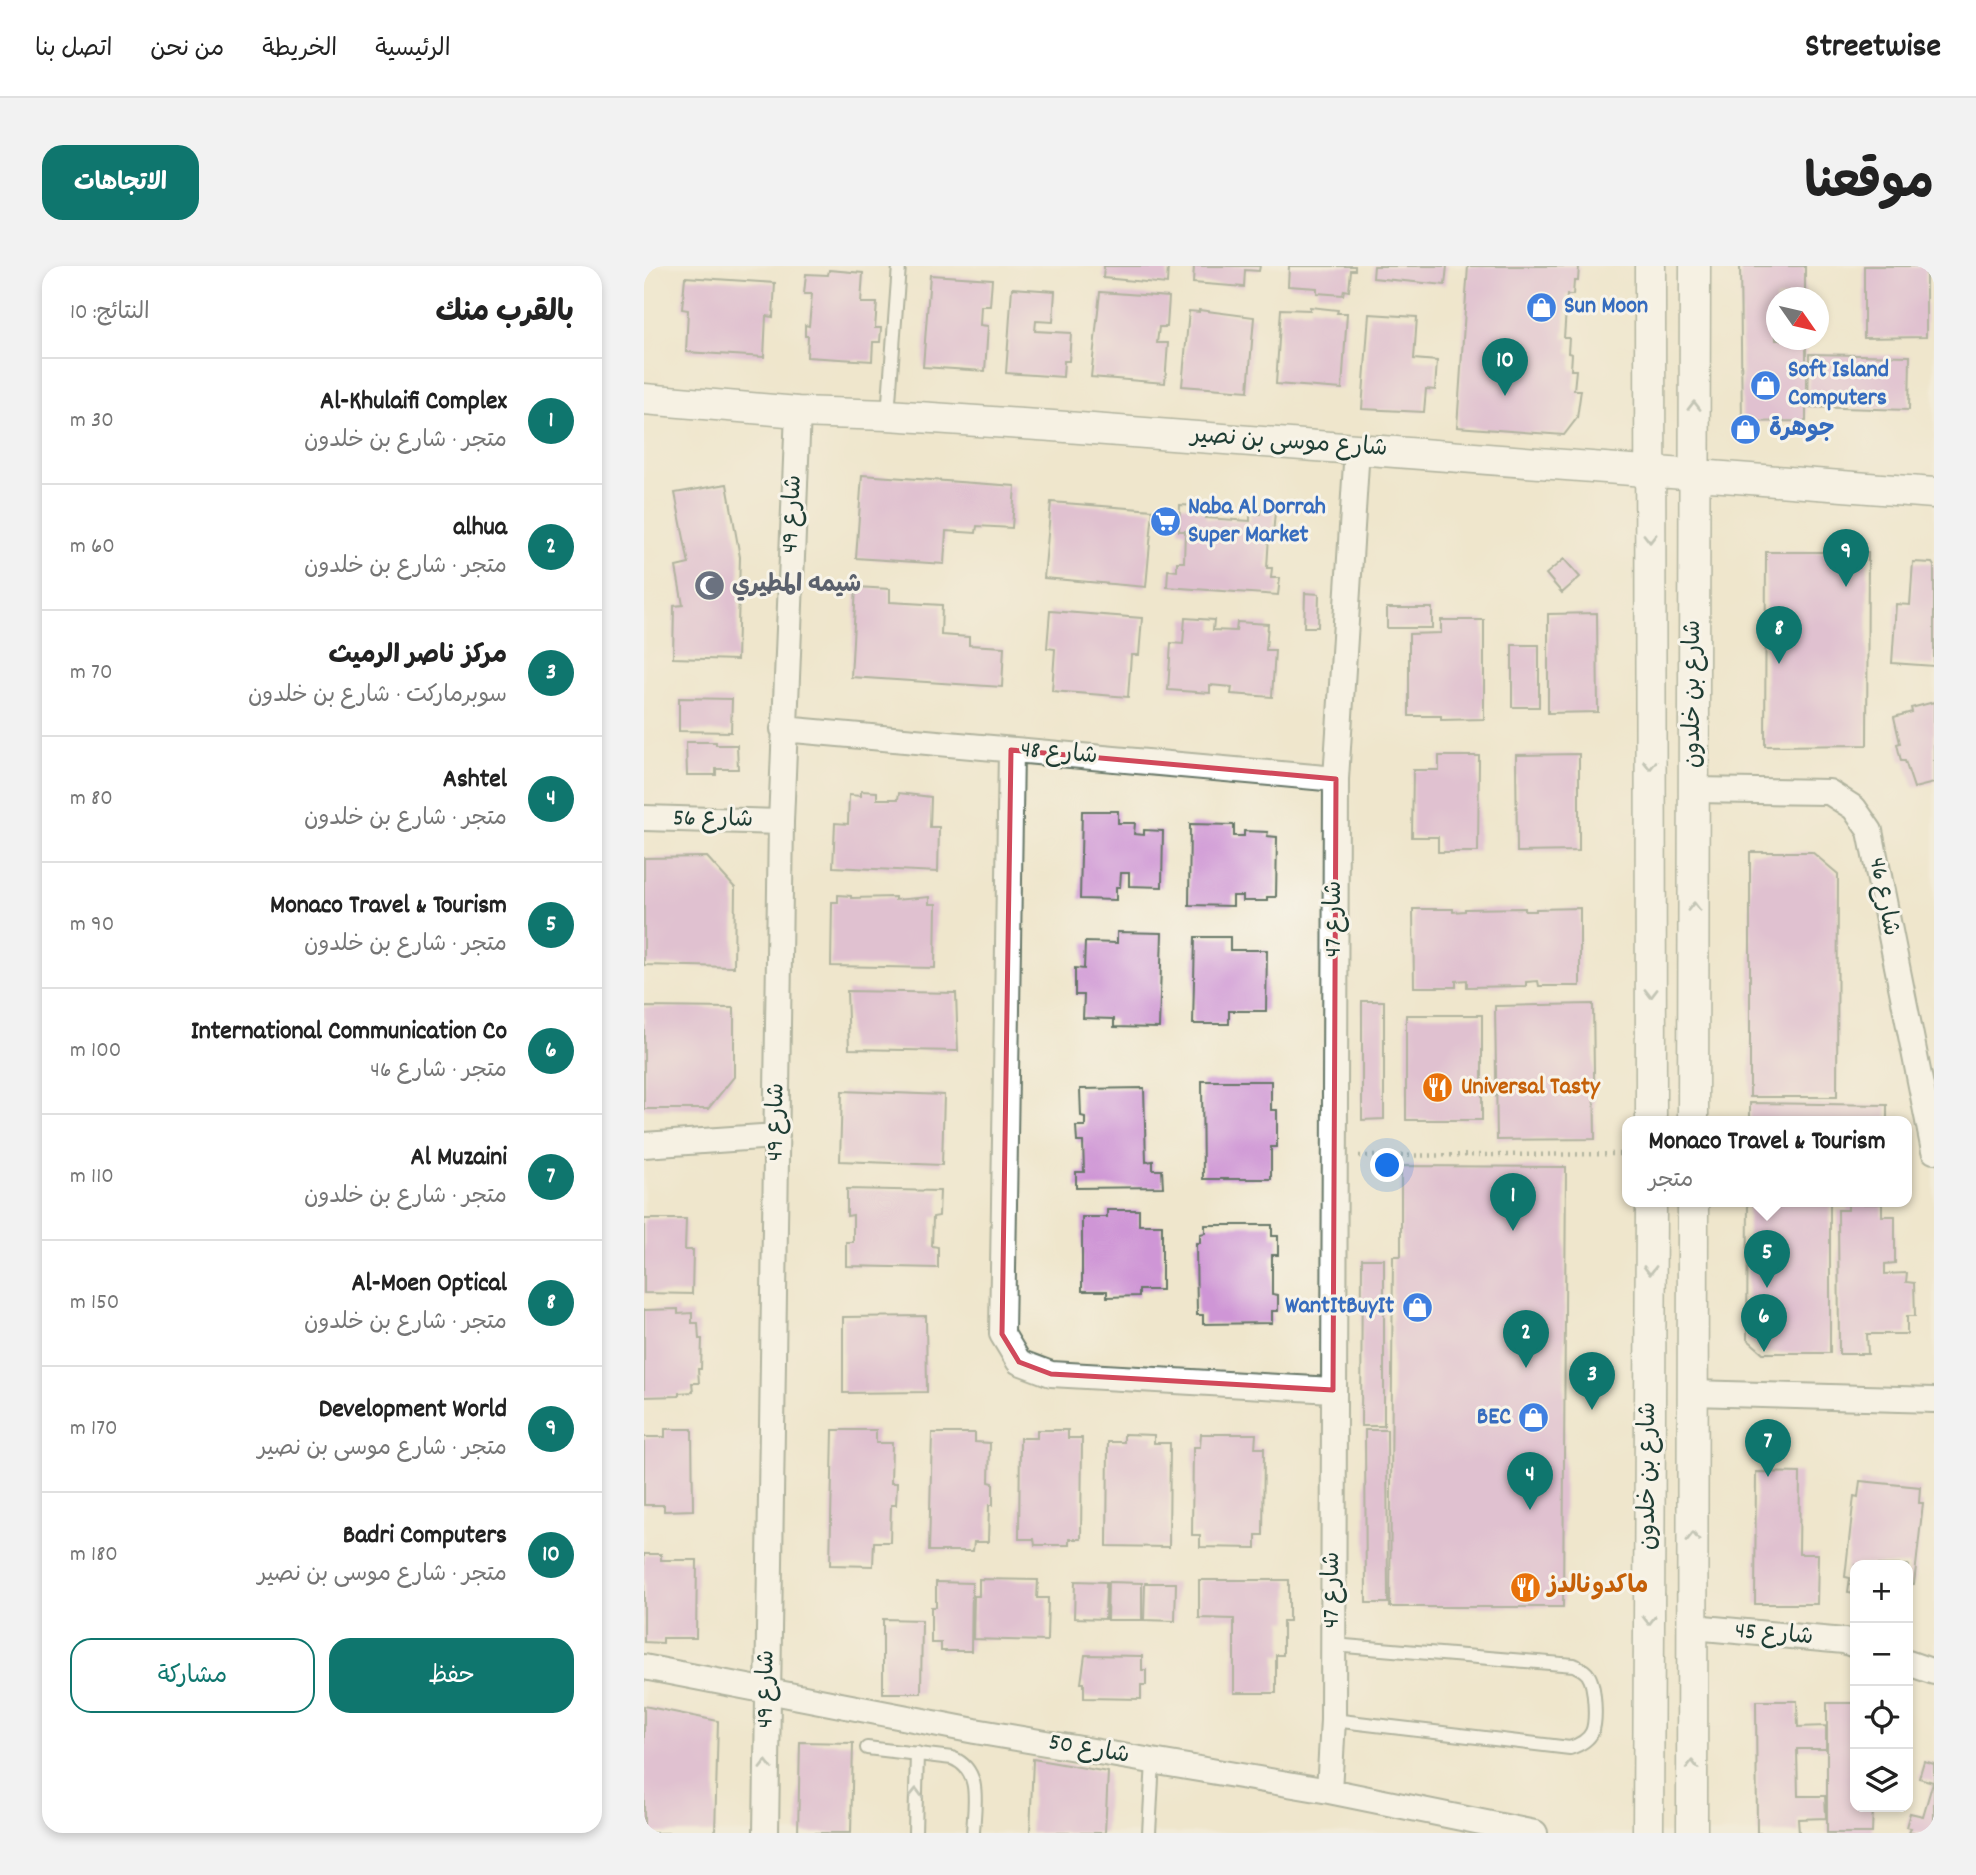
<!DOCTYPE html>
<html lang="ar">
<head>
<meta charset="utf-8">
<style>
  body { margin:0; font-family:Dekko,"Playpen Sans Arabic",sans-serif; background:#f2f2f2; color:#222; direction:rtl }
  .controls { position:absolute; right:21px; bottom:21px; display:grid; overflow:hidden; border-radius:14px; box-shadow:0 4px 10px #0003 }
  .controls button { width:63px; height:63px; display:grid; place-items:center; padding:0; border:0; border-bottom:2px solid #e0e0e0; background:#fff; color:#222; font:35px sans-serif }
  .compass { position:absolute; left:1122px; top:21px; width:63px; height:63px; border-radius:50%; background:#fff; box-shadow:0 4px 10px #0003; rotate:124deg }
  .you { position:absolute; left:744px; top:900px; width:24px; height:24px; margin:-18px; border:5px solid #fff; border-radius:50%; background:#1a73e8; box-shadow:0 0 0 10px #1a73e833 }
  .badge { display:grid; place-items:center; width:46px; height:46px; border-radius:50%; background:#0f766e; color:#fff; font-size:23px; font-weight:700 }
  .pin { position:absolute; translate:-50% -58px; filter:drop-shadow(0 2px 4px #0008) }
  .pin::after { content:''; position:absolute; top:37px; width:24px; height:21px; background:inherit; clip-path:polygon(0 0,100% 0,50% 100%) }
  .popup { position:absolute; left:978px; top:850px; width:290px; height:91px; box-sizing:border-box; display:grid; place-content:center; border-radius:14px; background:#fff; filter:drop-shadow(0 2px 5px #0005); font-size:23px; white-space:nowrap; color:#767676 }
  .popup b { font-size:26px; color:#222 }
  .popup::after { content:''; position:absolute; left:50%; top:100%; margin-left:-14px; border:14px solid transparent; border-top-color:#fff }
  .list { margin:0; padding:0; list-style:none }
  h2 { display:flex; justify-content:space-between; align-items:center; height:91px; margin:0; padding:0 28px; font-size:30px }
  h2 small { font-size:23px; font-weight:400; color:#767676 }
  .list li { display:grid; grid-template-columns:46px 1fr auto; gap:21px; align-items:center; box-sizing:border-box; height:126px; padding:0 28px; border-top:2px solid #e0e0e0 }
  .list b { display:block; font-size:26px; white-space:nowrap }
  .list p { margin:0; font-size:23px; white-space:nowrap; color:#767676 }
  .list em { font-size:23px; font-style:normal; color:#767676 }
  .actions { display:flex; gap:14px; padding:21px 28px }
  .actions a { flex:1; padding:16px 0; border:2px solid #0f766e; border-radius:21px; text-align:center; font-size:24px; color:#0f766e }
  .actions .main { background:#0f766e; color:#fff }
  .icon { flex:none; width:38px; height:38px; fill:none; stroke:currentColor; stroke-width:2; stroke-linecap:round; stroke-linejoin:round }
  .map { position:relative; flex:none; width:1290px; height:1567px; overflow:hidden; direction:ltr; border-radius:21px }
  header { display:flex; align-items:center; gap:42px; box-sizing:border-box; height:98px; padding:0 35px; background:#fff; border-bottom:2px solid #e0e0e0 }
  header strong { font-size:33px }
  nav { display:flex; gap:38px; margin-inline-start:auto; font-size:24px }
  .intro { display:flex; align-items:center; justify-content:space-between; box-sizing:border-box; height:168px; padding:0 42px }
  h1 { margin:0; font-size:49px }
  .button { padding:18px 32px; border-radius:21px; background:#0f766e; color:#fff; font-size:24px; font-weight:700 }
  main { display:flex; gap:42px; padding:0 42px }
  aside { flex:1; background:#fff; border-radius:21px; box-shadow:0 4px 10px #0003 }
  .map>svg:first-child { display:block }
  .building { fill:#cf96d6 }
  .lines { fill:none; stroke-linecap:round; stroke-linejoin:round }
  .service-casing { stroke:#687869; stroke-width:16 }
  .minor-casing { stroke:#687869; stroke-width:28 }
  .tertiary-casing { stroke:#687869; stroke-width:33 }
  .path { stroke:#687869; stroke-width:4.5; stroke-dasharray:2 5; stroke-linecap:butt }
  .service { stroke:#fff; stroke-width:12 }
  .minor { stroke:#fff; stroke-width:24 }
  .tertiary { stroke:#fff; stroke-width:30 }
  .oneway { stroke:#8f9e9a }
  .marked { fill:none; stroke:#d1495b; stroke-width:5; stroke-linejoin:round }
  .labels { text-anchor:middle; dominant-baseline:central; stroke-width:6; stroke-linejoin:round; paint-order:stroke }
  .shop-label { font-size:24px; font-weight:bold; fill:#366cbe; stroke:#f7f3e8; text-anchor:start }
  .street-label { font-size:24px; fill:#1f3d34; stroke:#f7f3e8 }
  .worship-label { font-size:24px; font-weight:bold; fill:#5b616d; stroke:#f7f3e8; text-anchor:start }
  .food-label { font-size:24px; font-weight:bold; fill:#c56008; stroke:#f7f3e8; text-anchor:start }
</style>
</head>
<body>
<header>
<strong>Streetwise</strong>
<nav><a>الرئيسية</a><a>الخريطة</a><a>من نحن</a><a>اتصل بنا</a></nav>
</header>
<div class="intro"><h1>موقعنا</h1><a class="button">الاتجاهات</a></div>
<main>
<div class="map">
<svg width="1290" height="1567" viewBox="0 0 1290 1567">
  <rect width="100%" height="100%" fill="#f7f3e8"/>
  <filter id="ink" filterUnits="userSpaceOnUse"><feTurbulence type="fractalNoise" baseFrequency=".0143" numOctaves="2"/><feDisplacementMap in="SourceGraphic" scale="14" xChannelSelector="R" yChannelSelector="G"/><feConvolveMatrix kernelMatrix="1 2 1 2 8 2 1 2 1" color-interpolation-filters="sRGB"/></filter>
  <filter id="wash" filterUnits="userSpaceOnUse"><feTurbulence type="fractalNoise" baseFrequency=".00686" numOctaves="4" result="noise"/><feDisplacementMap in="SourceGraphic" scale="28" xChannelSelector="R" yChannelSelector="G"/><feGaussianBlur stdDeviation="1.57" result="paint"/><feColorMatrix in="noise" values="0 0 0 0 0 0 0 0 0 0 0 0 0 0 0 0 0 1.4 0 .05"/><feComposite in="paint" operator="in"/></filter>
  <g filter="url(#wash)">
    <rect width="100%" height="100%" fill="#efe6cc"/>
    <g id="blocks">
      <path class="building" d="M460,0H524L523,18L459,12Z
        M550,0H616L615,5L601,4L600,21L549,17Z
        M645,0H711V4H707L705,25L700,24L699,29L673,27V22L644,20Z
        M730,0H803L801,19L729,12Z
        M824,0H935L934,15H930L929,29H923L920,72H925L924,87L928,88L927,104H932L930,124H937L933,152L920,169L813,161Z
        M1096,0H1161V32H1132V74H1162V155L1098,156Z
        M1220,0H1282V71L1220,72Z
        M185,4L219,7L217,37H233L231,62H237L236,76H229L228,95L163,91L164,70H161V59L165,60L168,28H160L162,8L184,9Z
        M286,9L348,13L346,40H337L336,59L344,60L341,105L279,101Z
        M41,11L131,17L129,51L122,50L120,91L42,86L44,44L38,43Z
        M368,22L411,25L409,56L392,55L391,65L427,67L425,95H420L419,111L362,107Z
        M456,26L525,31L523,61H515L513,77H524L521,117L447,111Z
        M666,41L694,44L693,47H703L698,123L632,118L637,43L666,44Z
        M555,44L610,51L604,125L538,120L545,45L555,46Z
        M725,48L773,51L770,93L793,95L791,124L782,123L780,146L718,143Z
        M1165,88L1266,90L1265,144L1164,141Z
        M218,209L371,220L368,262L333,260L332,267L302,265L300,298L212,292Z
        M83,218L96,291L93,394L29,392L30,340L39,339L32,301L45,298L31,227Z
        M407,236L509,244L502,321L400,312Z
        M536,239L553,240V244L562,245V252L606,255V247L616,248V244L631,245L629,270H625L623,302H628L627,312H636L634,329L523,321L524,304L533,305V296H540L541,265H535Z
        M1122,286H1224L1223,479L1121,480Z
        M920,293L936,311L918,327L902,308Z
        M1269,296L1288,297L1290,300V400L1248,397L1252,338L1266,339Z
        M212,321L246,323V336L298,339L297,369L325,371V379L360,381L358,421L207,411Z
        M661,327L675,328L674,361H660Z
        M743,342H788V362H743Z
        M406,345L498,352L495,389H487L484,431L408,425L411,383L403,382Z
        M953,347L954,446L904,447V348Z
        M541,352L570,354L569,364L592,365L593,356L624,358L622,384H631L628,431L587,428L588,421L566,419V427L524,424L527,377L539,378Z
        M797,354H840V453L797,454V450H765V368L797,367Z
        M868,379H895V441H868Z
        M35,432L88,433L87,466L35,465Z
        M1290,436V517L1270,522L1261,495H1257L1253,478L1256,477L1250,451L1268,446L1267,442Z
        M42,476H72V479H93L94,503H72V509H43Z
        M935,488V585L873,586L872,489Z
        M795,490H835L834,586H794V571H768L769,504H795Z
        M217,525L233,526V533H254L255,527L287,531L286,561H295L294,606L189,601L191,557L204,558L205,529L217,530Z
        M438,545H474V557H491L490,568L500,569V564L519,565L518,621L485,620V607H477L476,621H472V634L436,633Z
        M546,558L590,559V570H600V565L624,566L623,570L633,571L632,631H623V635H599V630H589V640L545,639Z
        M1106,586H1168L1194,608L1193,831H1106Z
        M63,591L91,622L90,701L0,699V592Z
        M194,629L207,630V632L251,631V634L285,631V638H292L291,702L187,700L188,636H194Z
        M881,642V645H892V643L936,642V720H895L894,715L882,716V720L823,721V714L812,715V721H770L769,643H809V646L821,645V643Z
        M473,666L518,667L515,762L470,761V753L439,752L440,729H431V702L440,703L441,676L473,677Z
        M551,671H586V684H623L622,745H585V758H549Z
        M203,725L312,727L314,785L205,783Z
        M718,735H740V853L718,854Z
        M949,738L951,873L853,874L851,740Z
        M0,741L90,742V811L64,843H0Z
        M762,749H838V854H762Z
        M558,815H627V844H633V881H627V913H559Z
        M500,822L502,896L509,895V904H518L519,921L432,922V906H440L439,876H433L432,860H441V851L437,850L436,823Z
        M198,825L300,829L298,899L196,895Z
        M1106,837L1243,839V856H1106Z
        M757,900L922,901L919,1341H746L749,990H757Z
        M203,923L296,925L295,950L289,951L288,980L294,981V1002L202,1000V976H209V949L203,950Z
        M1104,936H1186V1087H1119L1103,1073Z
        M1204,938H1238V950H1251V997L1241,998V1008L1263,1007L1262,1016L1270,1017L1271,1050H1263V1068H1223L1224,1088H1195L1194,944H1204Z
        M463,944H495V959H518V1024H495V1030L463,1031V1025H438V951H463Z
        M0,953H42L41,984H49L48,1028L0,1027Z
        M561,959H628V970H634V989H628V1028L634,1029V1045H628V1057L559,1058V1049H553L552,977H556V968L561,967Z
        M718,993H740V1160H717Z
        M34,1043V1048L48,1047V1057H54L55,1073H58L57,1103H54L55,1117H48L49,1126L35,1127V1130L0,1131V1044Z
        M282,1050L283,1126L199,1127V1051Z
        M21,1163H48L49,1244L20,1245V1239H0V1171H21Z
        M189,1164H232V1177H248L247,1217H253L252,1239H247L246,1276H230L229,1300L186,1299Z
        M393,1164H424V1172H438L437,1273H425V1279H391L390,1273H375L376,1172H393Z
        M721,1164H743L744,1337H722Z
        M288,1167H331V1176L346,1177L345,1216L349,1217V1239H345L344,1276H330L329,1285H285Z
        M480,1168L510,1169V1177H526L525,1281L463,1280L464,1176H480Z
        M557,1168H612L611,1182H620L619,1269H612V1282L556,1281V1269H548L549,1181H556Z
        M1112,1206L1156,1207L1155,1288H1174L1173,1338H1111Z
        M1216,1215L1276,1221L1275,1237H1279L1270,1318H1267L1265,1327L1264,1299H1211V1327L1204,1326L1206,1312L1201,1311L1210,1230L1214,1231Z
        M0,1288H17V1294H53L52,1372H19V1377L0,1376Z
        M335,1313L394,1314L393,1332H404L403,1375L329,1373L330,1330H335Z
        M555,1314H645V1355H639V1389H632V1427H590V1353L555,1352Z
        M431,1315L462,1316L461,1353L430,1352Z
        M292,1316L328,1317L327,1385H297V1377H287V1341H292Z
        M464,1316L498,1317V1354H463Z
        M501,1317H532L531,1355L500,1354Z
        M239,1353L278,1354L277,1427H239Z
        M441,1389L498,1390V1404H502V1419H497V1433L440,1432V1417H437Z
        M1112,1435H1153L1154,1461L1182,1460V1483H1153L1154,1530H1181L1182,1552L1154,1553L1155,1567H1113Z
        M1183,1437H1211V1541H1229L1228,1567H1183Z
        M0,1440L74,1455L71,1567H0Z
        M156,1476L209,1477L207,1567H154Z
        M389,1493L464,1506L461,1567H386Z
        M1280,1495L1290,1498V1567H1265L1267,1562L1262,1561L1266,1547L1279,1550L1289,1516L1275,1512Z"/>
    </g>
  </g>
  <g filter="url(#ink)">
    <use href="#blocks" fill-opacity="0" stroke="#687869" stroke-width="2"/>
    <g class="lines">
      <defs>
        <path id="service" d="M244,149L255,0
          M689,1454L926,1482C935,1479 944,1475 948,1466C953,1455 951,1418 944,1409C941,1404 936,1402 930,1399L689,1379
          M223,1482L308,1492C339,1504 330,1540 329,1567
          M271,1567L273,1487
          M505,1567L509,1495"/>
        <path id="minor" d="M139,463L692,513
          M367,484L358,1068L375,1096L407,1108L689,1124
          M1050,524L1185,526L1210,542L1226,565L1290,885
          M0,552L137,556
          M0,879L133,870
          M1049,1127L1290,1134
          M1049,1361L1200,1375L1211,1379
          M1264,1397L1290,1406
          M0,1401L331,1465L685,1525L891,1567
          M685,1525L689,1454L692,513L713,182
          M122,1567L137,556L154,146"/>
        <path id="tertiary" d="M1006,0L1007,856
          M0,133L154,146L244,149L409,160L1290,227
          M1049,856L1051,0
          M1004,1567L1007,936
          M1048,1567L1049,936"/>
      </defs>
      <use href="#service" class="service-casing"/>
      <use href="#minor" class="minor-casing"/>
      <use href="#tertiary" class="tertiary-casing"/>
      <path class="path" d="M715,890L983,888"/>
      <use href="#service" class="service"/>
      <use href="#minor" class="minor"/>
      <use href="#tertiary" class="tertiary"/>
    </g>
    <defs><path id="oneway-chevron" d="M-2-3.5L2.5 0L-2 3.5" fill="none" stroke-width="1.6" stroke-linecap="round" stroke-linejoin="round" transform="scale(1.75)"/></defs>
    <g class="oneway">
      <use href="#oneway-chevron" transform="translate(1050 140) rotate(-90)"/>
      <use href="#oneway-chevron" transform="translate(1006 272) rotate(90)"/>
      <use href="#oneway-chevron" transform="translate(1006 499) rotate(90)"/>
      <use href="#oneway-chevron" transform="translate(1050 641) rotate(-90)"/>
      <use href="#oneway-chevron" transform="translate(1007 727) rotate(90)"/>
      <use href="#oneway-chevron" transform="translate(1006 1004) rotate(90)"/>
      <use href="#oneway-chevron" transform="translate(1049 1271) rotate(-90)"/>
      <use href="#oneway-chevron" transform="translate(1005 1354) rotate(90)"/>
      <use href="#oneway-chevron" transform="translate(122 1499) rotate(-90)"/>
      <use href="#oneway-chevron" transform="translate(1048 1499) rotate(-90)"/>
      <use href="#oneway-chevron" transform="translate(272 1527) rotate(-89)"/>
    </g>
  </g>
  <path d="M0 0H1290V1567H0ZM367,484L692,513L689,1124L407,1108L375,1096L358,1068Z" fill="#efe6cc" fill-opacity=".55" fill-rule="evenodd"/>
  <path class="marked" d="M367,484L692,513L689,1124L407,1108L375,1096L358,1068Z"/>
  <defs>
    <symbol id="shop-disc" viewBox="-11 -11 22 22"><circle r="9.5" fill="#3f7fe0" stroke="#f7f3e8"/><path d="M-5-2.5h2.3a2.7 3.5 0 0 1 5.4 0H5L5.5 6h-11ZM-1.5-2.5h3a1.5 2.3 0 0 0-3 0Z" fill="#fff"/></symbol>
    <symbol id="supermarket-disc" viewBox="-11 -11 22 22"><circle r="9.5" fill="#3f7fe0" stroke="#f7f3e8"/><path d="M-6-5.5h2.5l.6 2H6L4.5 2H-2.5L-4.4-4H-6ZM-1.5 3.2a1.3 1.3 0 1 0 .1 0ZM3 3.2a1.3 1.3 0 1 0 .1 0Z" fill="#fff"/></symbol>
    <symbol id="mosque-disc" viewBox="-11 -11 22 22"><circle r="9.5" fill="#6b7280" stroke="#f7f3e8"/><path d="M3.5-4.9A6 6 0 1 0 3.5 4.9A5 5 0 1 1 3.5-4.9Z" fill="#fff"/></symbol>
    <symbol id="restaurant-disc" viewBox="-11 -11 22 22"><circle r="9.5" fill="#e8710a" stroke="#f7f3e8"/><path d="M-5-6h1v4h1v-4h1v4h1v-4h1v5L-1.5 .5V6h-2V.5L-5-1ZM5-6V6H3V1.5H1.5Q1.5-4 5-6Z" fill="#fff"/></symbol>
  </defs>
  <g fill-rule="evenodd">
    <use href="#shop-disc" x="880" y="24" width="35" height="35"/>
    <use href="#shop-disc" x="1104" y="102" width="35" height="35"/>
    <use href="#shop-disc" x="1084" y="146" width="35" height="35"/>
    <use href="#supermarket-disc" x="504" y="238" width="35" height="35"/>
    <use href="#mosque-disc" x="48" y="302" width="35" height="35"/>
    <use href="#restaurant-disc" x="776" y="804" width="35" height="35"/>
    <use href="#shop-disc" x="756" y="1024" width="35" height="35"/>
    <use href="#shop-disc" x="872" y="1134" width="35" height="35"/>
    <use href="#restaurant-disc" x="864" y="1304" width="35" height="35"/>
  </g>
  <g class="labels">
    <g class="shop-label">
      <text x="920" y="41">Sun Moon</text>
      <text x="1144" y="105">Soft Island<tspan x="1144" dy="28">Computers</tspan></text>
      <text x="1125" y="164">جوهرة</text>
      <text x="544" y="242">Naba Al Dorrah<tspan x="544" dy="28">Super Market</tspan></text>
      <text x="750" y="1041" text-anchor="end">WantItBuyIt</text>
      <text x="867" y="1152" text-anchor="end">BEC</text>
    </g>
    <g class="street-label">
      <text transform="translate(645 177) rotate(4)">شارع موسى بن نصير</text>
      <text transform="translate(149 248) rotate(-87)">شارع 49</text>
      <text transform="translate(1050 428) rotate(-90)">شارع بن خلدون</text>
      <text transform="translate(415 488) rotate(5)">شارع 48</text>
      <text transform="translate(69 554) rotate(1)">شارع 56</text>
      <text transform="translate(1239 631) rotate(79)">شارع 46</text>
      <text transform="translate(691 653) rotate(-90)">شارع 47</text>
      <text transform="translate(133 856) rotate(-89)">شارع 49</text>
      <text transform="translate(1005 1210) rotate(-90)">شارع بن خلدون</text>
      <text transform="translate(689 1324) rotate(-90)">شارع 47</text>
      <text transform="translate(1130 1369) rotate(5)">شارع 45</text>
      <text transform="translate(123 1423) rotate(-89)">شارع 49</text>
      <text transform="translate(445 1484) rotate(10)">شارع 50</text>
    </g>
    <g class="worship-label">
      <text x="88" y="320">شيمه المطيري</text>
    </g>
    <g class="food-label">
      <text x="817" y="822">Universal Tasty</text>
      <text x="904" y="1321">ماكدونالدز</text>
    </g>
  </g>
</svg>
<div class="controls">
<button>+</button>
<button>−</button>
<button><svg class="icon" aria-label="locate" viewBox="0 0 24 24"><circle cx="12" cy="12" r="6"/><path d="M12 2v4M12 18v4M2 12h4M18 12h4"/></svg></button>
<button><svg class="icon" aria-label="layers" viewBox="0 0 24 24"><path d="M12 4l9 5-9 5-9-5zM3 14l9 5 9-5"/></svg></button>
</div>
<svg class="compass" viewBox="-18 -18 36 36"><path d="M0-13l5 13h-10z" fill="#e53935"/><path d="M0 13l5-13h-10z" fill="#767676"/></svg>
<div class="you"></div>
<div class="pin badge" style="left:869px;top:965px">1</div>
<div class="pin badge" style="left:882px;top:1102px">2</div>
<div class="pin badge" style="left:948px;top:1144px">3</div>
<div class="pin badge" style="left:886px;top:1244px">4</div>
<div class="pin badge" style="left:1123px;top:1022px">5</div>
<div class="popup"><b>Monaco Travel &amp; Tourism</b>متجر</div>
<div class="pin badge" style="left:1120px;top:1086px">6</div>
<div class="pin badge" style="left:1124px;top:1211px">7</div>
<div class="pin badge" style="left:1135px;top:398px">8</div>
<div class="pin badge" style="left:1202px;top:321px">9</div>
<div class="pin badge" style="left:861px;top:130px">10</div>
</div>
<aside>
<h2>بالقرب منك<small>النتائج: 10</small></h2>
<ul class="list">
<li><span class="badge">1</span><div><b>Al-Khulaifi Complex</b><p>متجر · شارع بن خلدون</p></div><em>30 m</em></li>
<li><span class="badge">2</span><div><b>alhua</b><p>متجر · شارع بن خلدون</p></div><em>60 m</em></li>
<li><span class="badge">3</span><div><b>مركز ناصر الرميث</b><p>سوبرماركت · شارع بن خلدون</p></div><em>70 m</em></li>
<li><span class="badge">4</span><div><b>Ashtel</b><p>متجر · شارع بن خلدون</p></div><em>80 m</em></li>
<li><span class="badge">5</span><div><b>Monaco Travel &amp; Tourism</b><p>متجر · شارع بن خلدون</p></div><em>90 m</em></li>
<li><span class="badge">6</span><div><b>International Communication Co</b><p>متجر · شارع 46</p></div><em>100 m</em></li>
<li><span class="badge">7</span><div><b>Al Muzaini</b><p>متجر · شارع بن خلدون</p></div><em>110 m</em></li>
<li><span class="badge">8</span><div><b>Al-Moen Optical</b><p>متجر · شارع بن خلدون</p></div><em>150 m</em></li>
<li><span class="badge">9</span><div><b>Development World</b><p>متجر · شارع موسى بن نصير</p></div><em>170 m</em></li>
<li><span class="badge">10</span><div><b>Badri Computers</b><p>متجر · شارع موسى بن نصير</p></div><em>180 m</em></li>
</ul>
<div class="actions"><a class="main">حفظ</a><a>مشاركة</a></div>
</aside>
</main>
</body>
</html>
